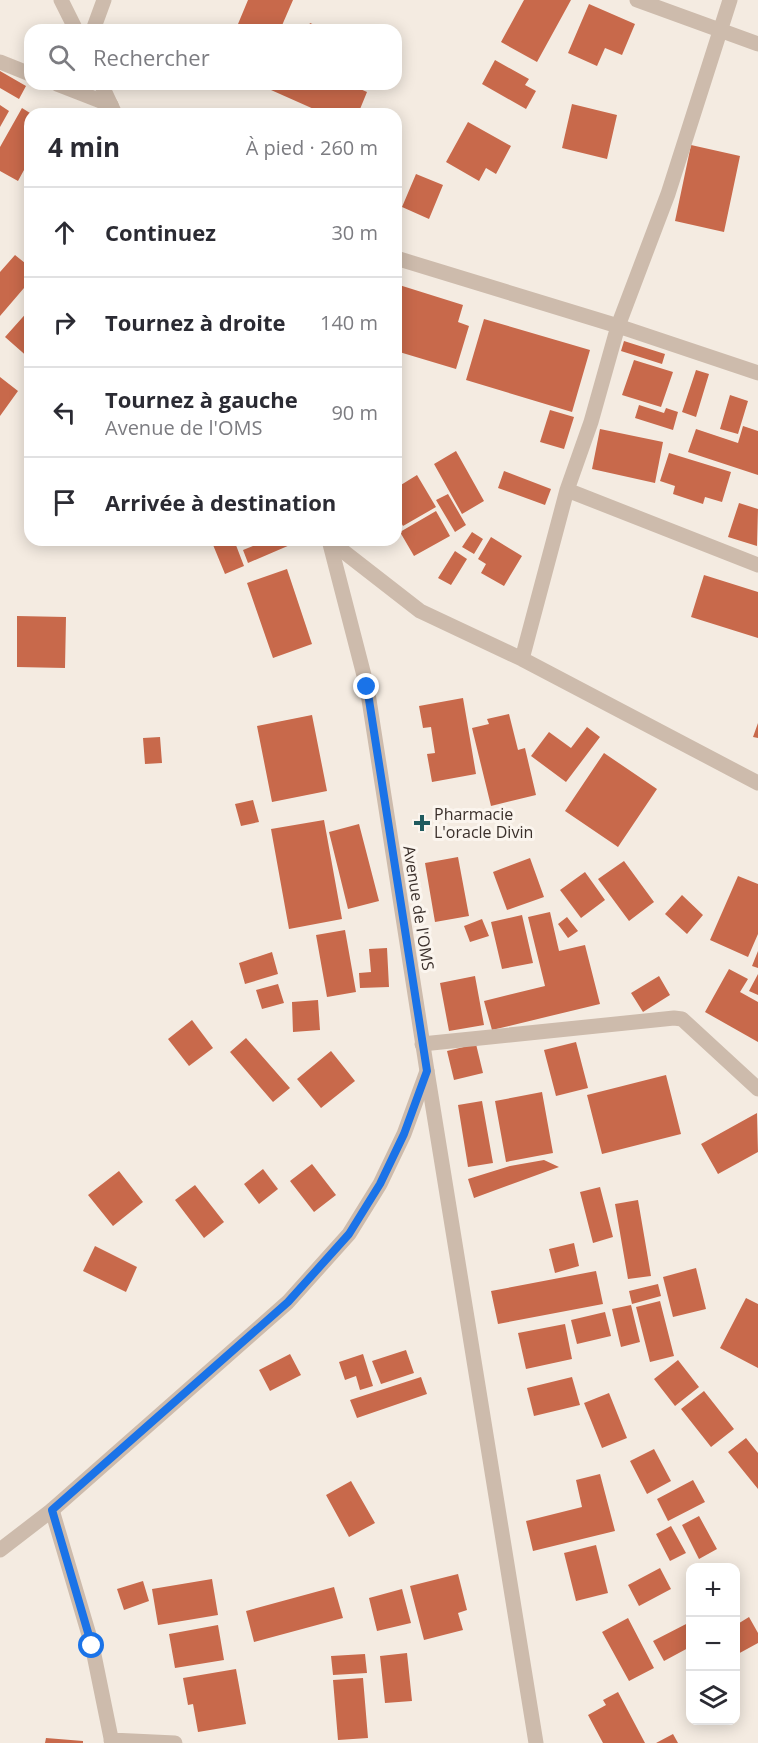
<!DOCTYPE html>
<html lang="fr">
<head>
<meta charset="utf-8">
<style>
  body { margin:0; font-family:"Open Sans",sans-serif; background:#f7f7f7; color:#2b2b33 }
  .controls { position:absolute; right:18px; bottom:18px; display:grid; overflow:hidden; border-radius:12px; box-shadow:0 3px 15px #0003 }
  .controls button { width:54px; height:54px; display:grid; place-items:center; padding:0; border:0; border-bottom:2px solid #e1e1e2; background:#fff; color:#2b2b33; font:30px sans-serif }
  .stop { position:absolute; width:18px; height:18px; margin:-14px; border:4px solid #1a73e8; border-radius:50%; background:#fff }
  .stop.end { background:#1a73e8; border-color:#fff; box-shadow:0 2px 6px #0008 }
  .list { margin:0; padding:0; list-style:none }
  h2 { display:flex; justify-content:space-between; align-items:center; height:78px; margin:0; padding:0 24px; font-size:26px }
  h2 small { font-size:20px; font-weight:400; color:#7c7c81 }
  .list li { display:grid; grid-template-columns:39px 1fr auto; gap:18px; align-items:center; box-sizing:border-box; height:90px; padding:0 24px; border-top:2px solid #e1e1e2 }
  .list b { display:block; font-size:22px; white-space:nowrap }
  .list p { margin:0; font-size:20px; white-space:nowrap; color:#7c7c81 }
  .list em { font-size:20px; font-style:normal; color:#7c7c81 }
  .icon { flex:none; width:33px; height:33px; fill:none; stroke:currentColor; stroke-width:2; stroke-linecap:round; stroke-linejoin:round }
  .map { position:relative; flex:none; width:758px; height:1743px; overflow:hidden }
  .search { position:absolute; background:#fff; box-shadow:0 3px 15px #0003; left:24px; top:24px; width:378px; height:66px; display:flex; align-items:center; gap:15px; box-sizing:border-box; padding:0 21px; border-radius:18px; color:#7c7c81; font-size:22px }
  .panel { position:absolute; background:#fff; box-shadow:0 3px 15px #0003; left:24px; top:108px; width:378px; height:438px; border-radius:18px }
  .map>svg:first-child { display:block }
  .building { fill:#c8694b }
  .lines { fill:none; stroke-linecap:round; stroke-linejoin:round }
  .minor { stroke:#cdbbac; stroke-width:15 }
  .tertiary { stroke:#cdbbac; stroke-width:15 }
  .route { stroke:#1a73e8; stroke-width:8 }
  .poi-dot { fill:#1f5a5e; stroke:#fbf5ee; stroke-width:2 }
  .labels { text-anchor:middle; dominant-baseline:central; stroke-width:6; stroke-linejoin:round; paint-order:stroke }
  .poi-label { font-size:16px; fill:#3b302b; stroke:#fbf5ee; text-anchor:start }
  .street-label { font-size:16px; fill:#3b302b; stroke:#fbf5ee }
</style>
</head>
<body>
<div class="map">
<svg width="758" height="1743" viewBox="0 0 758 1743">
  <rect width="100%" height="100%" fill="#f4ebe1"/>
  <path class="building" d="M248,0H293L280,30H244L245,27L238,24Z
    M524,0H571L537,62L501,42Z
    M589,4L635,24L622,55L605,48L597,66L568,53Z
    M310,23L327,30H307Z
    M495,60L529,79L525,85L536,91L526,109L482,84Z
    M0,71L26,86L19,99L0,88Z
    M241,84H258L255,90Z
    M274,84H349L367,92L358,114H325L271,90Z
    M572,104L617,115L607,159L562,148Z
    M0,105L9,111L0,127Z
    M22,108L30,113V159L18,181L0,171V147Z
    M468,122L511,146L496,174L486,168L479,181L446,162Z
    M691,145L740,156L724,232L675,221Z
    M416,174L443,185L429,219L402,207Z
    M15,255L30,267V281L0,316V272Z
    M396,284L463,305L458,322L469,326L456,369L396,351Z
    M30,309V359L5,337Z
    M484,319L590,350L572,412L466,380Z
    M624,341L665,354L662,364L621,351Z
    M634,360L673,372L661,407L622,395Z
    M696,370L709,374L696,417L682,412Z
    M0,377L18,391L0,416Z
    M730,395L748,401L738,434L720,429Z
    M639,405L664,413L666,408L678,412L673,430L635,418Z
    M550,410L574,417L564,449L540,442Z
    M743,426L758,431V475L688,452L696,429L738,443Z
    M600,429L663,442L655,483L592,469Z
    M456,451L484,501L462,514L434,464Z
    M669,453L731,472L722,502L705,497L703,504L673,494L675,486L660,481Z
    M504,471L551,489L545,505L498,488Z
    M417,475L436,507L403,526L396,513V498L400,495L396,488Z
    M448,494L466,525L455,532L436,500Z
    M739,503L758,509L757,546L728,537Z
    M436,511L450,536L414,556L400,532Z
    M472,532L483,539L474,554L462,547Z
    M491,537L522,556L504,586L481,573L486,564L478,559Z
    M211,540H234L244,566L225,574Z
    M268,540H288L290,545L248,563L243,550Z
    M455,551L467,559L451,585L438,578Z
    M287,569L312,644L273,658L247,583Z
    M704,575L758,592V638L691,617Z
    M17,616L66,617L65,668L17,667Z
    M463,698L476,774L432,782L427,754L435,753L431,727L423,728L419,706Z
    M509,714L518,750L525,748L536,795L491,806L472,728L489,724L487,719Z
    M312,715L327,791L272,802L257,726Z
    M758,723V738L753,737Z
    M587,727L600,737L566,782L531,756L549,732L571,748Z
    M160,737L162,763L145,764L143,738Z
    M604,753L657,789L618,847L565,811Z
    M253,800L259,822L241,826L235,804Z
    M324,820L342,919L289,929L271,829Z
    M359,824L379,901L348,909L329,832Z
    M458,857L469,916L435,922L425,863Z
    M530,858L544,897L507,910L493,872Z
    M624,861L654,902L629,921L598,879Z
    M585,872L605,900L581,918L560,890Z
    M738,876L758,884V934L748,957L710,940Z
    M682,895L703,915L687,934L665,914Z
    M550,912L559,951L585,945L600,1004L492,1030L484,1001L545,986L528,917Z
    M522,915L533,963L502,969L491,922Z
    M567,917L578,931L568,938L558,924Z
    M482,919L489,936L470,942L464,926Z
    M345,930L356,992L327,997L316,935Z
    M387,948L389,987L360,988L359,973L371,972L369,949Z
    M758,951V968L752,966Z
    M272,952L278,974L245,984L239,963Z
    M729,969L748,979L740,992L758,1002V1042L705,1012Z
    M758,974V995L749,991Z
    M475,976L484,1025L449,1031L440,983Z
    M659,976L670,995L643,1012L631,993Z
    M278,984L284,1003L262,1009L256,990Z
    M318,1000L320,1030L293,1032L292,1002Z
    M192,1020L213,1048L189,1066L168,1039Z
    M246,1038L290,1088L273,1102L230,1052Z
    M576,1042L588,1088L556,1096L544,1050Z
    M476,1044L483,1073L454,1080L447,1051Z
    M331,1051L355,1081L321,1108L297,1079Z
    M666,1075L681,1134L602,1154L587,1095Z
    M542,1092L553,1153L506,1162L495,1101Z
    M482,1101L493,1163L468,1167L458,1105Z
    M757,1113L758,1152L718,1174L701,1144Z
    M544,1160L559,1167L474,1198L468,1179L510,1166Z
    M312,1164L336,1195L314,1212L290,1181Z
    M263,1169L278,1189L259,1204L244,1184Z
    M119,1171L143,1202L113,1226L88,1195Z
    M195,1185L224,1222L204,1238L175,1200Z
    M600,1187L613,1237L593,1243L580,1192Z
    M638,1200L651,1276L628,1279L615,1204Z
    M574,1243L579,1266L555,1273L549,1249Z
    M95,1246L137,1267L126,1292L83,1271Z
    M696,1268L706,1309L673,1317L663,1277Z
    M596,1271L603,1304L498,1324L491,1291Z
    M658,1284L661,1296L632,1304L629,1291Z
    M746,1298L758,1304V1368L720,1348Z
    M660,1301L674,1356L650,1362L636,1307Z
    M631,1305L640,1342L621,1347L612,1309Z
    M605,1312L611,1336L577,1344L571,1320Z
    M565,1324L572,1359L526,1369L518,1333Z
    M406,1350L414,1373L381,1384L372,1361Z
    M290,1354L301,1375L270,1391L259,1370Z
    M363,1354L373,1386L360,1390L356,1376L345,1380L339,1362Z
    M678,1360L699,1387L675,1406L654,1379Z
    M421,1377L427,1394L357,1418L350,1400Z
    M572,1377L580,1405L534,1416L527,1388Z
    M704,1391L734,1429L711,1447L681,1409Z
    M609,1393L627,1438L602,1448L584,1403Z
    M746,1438L758,1453V1489L728,1452Z
    M654,1449L671,1481L647,1494L630,1461Z
    M600,1474L615,1531L533,1551L526,1521L582,1507L576,1480Z
    M693,1480L705,1502L668,1521L657,1499Z
    M351,1481L375,1523L349,1537L326,1495Z
    M699,1516L717,1549L699,1559L682,1525Z
    M671,1526L686,1553L670,1561L656,1534Z
    M596,1545L608,1593L576,1601L564,1553Z
    M660,1568L671,1589L639,1606L628,1585Z
    M458,1574L467,1610L458,1613L463,1630L424,1640L410,1586Z
    M212,1579L218,1615L158,1625L152,1589Z
    M143,1581L149,1601L124,1610L117,1589Z
    M334,1587L343,1618L254,1642L246,1611Z
    M402,1589L411,1623L377,1631L369,1598Z
    M749,1617L758,1633V1643L736,1655V1625Z
    M628,1618L654,1668L629,1681L602,1632Z
    M690,1622V1647L664,1661L653,1641Z
    M218,1625L224,1660L175,1668L169,1634Z
    M407,1653L412,1701L385,1703L380,1656Z
    M365,1654L367,1673L333,1675L331,1656Z
    M236,1669L246,1724L198,1732L193,1704L188,1705L183,1678Z
    M363,1678L368,1738L338,1740L333,1680Z
    M618,1692L645,1743H603L588,1715L606,1705L603,1700Z
    M673,1734L678,1743H656Z
    M46,1738L83,1741V1743H45Z"/>
  <g class="lines">
    <path class="minor" d="M637,0L758,44
      M93,30L104,0
      M0,62L30,74
      M57,84L111,105
      M396,258L618,326L758,373
      M567,490L758,565
      M330,541L420,611L522,659L758,783
      M522,659L567,490L591,422L618,326L668,194L730,0
      M422,1044L674,1018L682,1019L758,1089
      M427,1071L536,1743
      M52,1510L92,1645L112,1743
      M111,1740L175,1743"/>
    <path class="tertiary" d="M61,0L76,30
      M101,84L115,114
      M0,1550L52,1510L288,1302L349,1234L380,1184L404,1134L427,1071L367,687L329,540"/>
  </g>
  <g class="lines">
    <path class="route" d="M92,1646L52,1510L288,1302L349,1234L380,1184L404,1134L427,1071L367,687"/>
  </g>
  <path class="poi-dot" d="M419 814h6v6h6v6h-6v6h-6v-6h-6v-6h6z"/>
  <g class="labels">
    <g class="poi-label">
      <text x="434" y="814">Pharmacie<tspan x="434" dy="18">L'oracle Divin</tspan></text>
    </g>
    <g class="street-label">
      <text transform="translate(419 908) rotate(81)">Avenue de l'OMS</text>
    </g>
  </g>
</svg>
<div class="controls">
<button>+</button>
<button>−</button>
<button><svg class="icon" aria-label="layers" viewBox="0 0 24 24"><path d="M12 4l9 5-9 5-9-5zM3 14l9 5 9-5"/></svg></button>
</div>
<div class="stop" style="left:92px;top:1646px"></div>
<div class="stop end" style="left:367px;top:687px"></div>
<div class="search"><svg class="icon" aria-label="search" viewBox="0 0 24 24"><circle cx="10" cy="10" r="6"/><path d="M15 15l6 6"/></svg>Rechercher</div>
<section class="panel">
<h2>4 min<small>À pied · 260 m</small></h2>
<ul class="list">
<li><svg class="icon" aria-label="ahead" viewBox="0 0 24 24"><path d="M12 20V5M6 11l6-6 6 6"/></svg><div><b>Continuez</b></div><em>30 m</em></li>
<li><svg class="icon" aria-label="right" viewBox="0 0 24 24"><path d="M7 20v-9h11M14 6l5 5-5 5"/></svg><div><b>Tournez à droite</b></div><em>140 m</em></li>
<li><svg class="icon" aria-label="left" viewBox="0 0 24 24"><path d="M17 20v-9H6M10 6l-5 5 5 5"/></svg><div><b>Tournez à gauche</b><p>Avenue de l'OMS</p></div><em>90 m</em></li>
<li><svg class="icon" aria-label="arrive" viewBox="0 0 24 24"><path d="M6 21V4h12l-3 4 3 4H6"/></svg><div><b>Arrivée à destination</b></div></li>
</ul>
</section>
</div>
</body>
</html>
